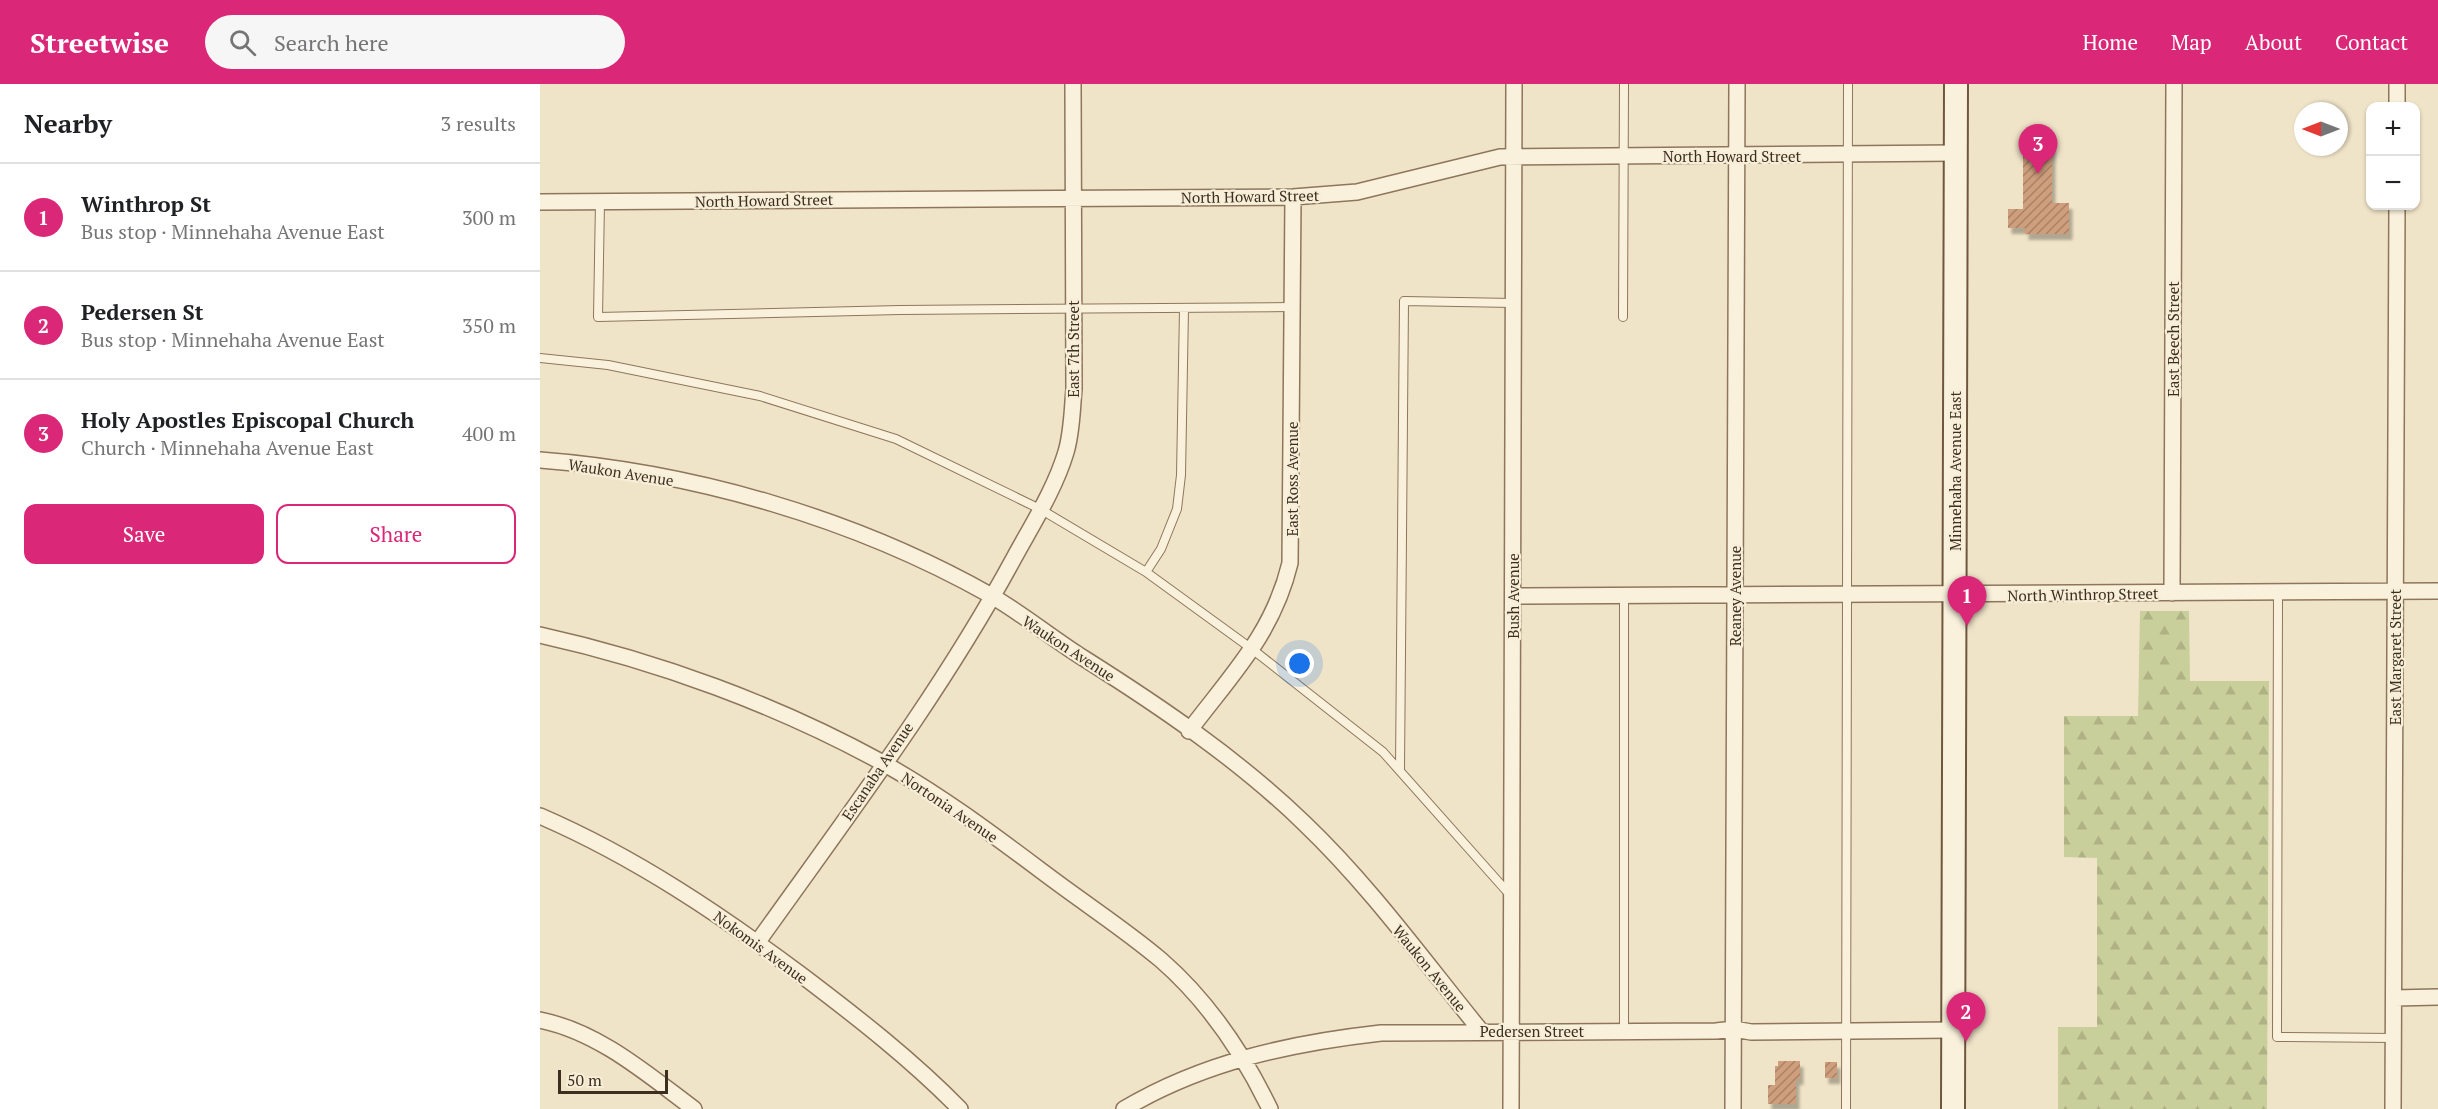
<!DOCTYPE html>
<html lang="en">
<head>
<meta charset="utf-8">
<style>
  body { margin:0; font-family:"PT Serif",serif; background:#f6f6f6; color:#202124 }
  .controls { position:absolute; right:18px; top:18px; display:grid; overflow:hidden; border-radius:12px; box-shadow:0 2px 4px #0004 }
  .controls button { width:54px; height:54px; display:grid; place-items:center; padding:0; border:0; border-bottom:2px solid #e0e0e0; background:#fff; color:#202124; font:30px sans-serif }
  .compass { position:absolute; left:1754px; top:18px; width:54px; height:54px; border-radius:50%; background:#fff; box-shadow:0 2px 4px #0004; rotate:270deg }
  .scale { position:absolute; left:18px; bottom:15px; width:110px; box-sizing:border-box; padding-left:6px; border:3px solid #3d2e20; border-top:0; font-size:16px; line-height:21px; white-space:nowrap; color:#3d2e20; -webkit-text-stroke:4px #f7eed8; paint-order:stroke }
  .you { position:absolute; left:760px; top:580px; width:21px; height:21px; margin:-15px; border:4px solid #fff; border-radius:50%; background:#1a73e8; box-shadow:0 0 0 9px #1a73e833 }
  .badge { display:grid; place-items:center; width:39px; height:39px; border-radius:50%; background:#db2777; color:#fff; font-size:20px; font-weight:700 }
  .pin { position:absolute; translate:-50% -50px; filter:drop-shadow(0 2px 3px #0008) }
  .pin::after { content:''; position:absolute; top:32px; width:21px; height:18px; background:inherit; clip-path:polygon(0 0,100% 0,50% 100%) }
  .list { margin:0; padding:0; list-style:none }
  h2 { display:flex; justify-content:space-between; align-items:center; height:78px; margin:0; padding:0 24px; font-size:26px }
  h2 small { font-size:20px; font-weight:400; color:#757577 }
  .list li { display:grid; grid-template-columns:39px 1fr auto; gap:18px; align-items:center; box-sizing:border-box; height:108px; padding:0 24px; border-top:2px solid #e0e0e0 }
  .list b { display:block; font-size:22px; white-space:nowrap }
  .list p { margin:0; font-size:20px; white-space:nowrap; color:#757577 }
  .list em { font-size:20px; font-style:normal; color:#757577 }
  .actions { display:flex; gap:12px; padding:18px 24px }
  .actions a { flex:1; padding:14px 0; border:2px solid #db2777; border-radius:12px; text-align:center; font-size:21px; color:#db2777 }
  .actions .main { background:#db2777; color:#fff }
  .icon { flex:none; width:33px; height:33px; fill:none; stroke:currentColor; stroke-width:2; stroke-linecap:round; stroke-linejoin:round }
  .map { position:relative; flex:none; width:1898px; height:1025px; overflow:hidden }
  header { display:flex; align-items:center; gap:36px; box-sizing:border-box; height:84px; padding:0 30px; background:#db2777; color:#fff }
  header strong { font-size:28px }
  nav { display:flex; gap:33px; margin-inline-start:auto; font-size:21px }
  .search { width:420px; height:54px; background:#f6f6f6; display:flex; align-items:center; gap:15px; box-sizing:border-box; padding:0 21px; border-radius:33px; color:#757577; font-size:22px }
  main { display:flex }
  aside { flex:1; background:#fff }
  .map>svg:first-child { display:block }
  .forest { fill:url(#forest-firs) }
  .building { fill:url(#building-hatch); filter:url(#shadow) }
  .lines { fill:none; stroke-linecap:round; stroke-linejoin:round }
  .service-casing { stroke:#8d765c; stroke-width:10 }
  .minor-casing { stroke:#8d765c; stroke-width:18 }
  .secondary-casing { stroke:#6f573f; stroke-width:26 }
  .service { stroke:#faf1dc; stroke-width:8 }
  .minor { stroke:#faf1dc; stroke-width:15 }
  .secondary { stroke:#faf1dc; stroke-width:22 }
  .labels { text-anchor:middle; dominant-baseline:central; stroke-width:4.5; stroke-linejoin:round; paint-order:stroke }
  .street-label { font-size:15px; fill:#3d2e20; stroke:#f7eed8 }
</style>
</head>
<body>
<header>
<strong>Streetwise</strong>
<div class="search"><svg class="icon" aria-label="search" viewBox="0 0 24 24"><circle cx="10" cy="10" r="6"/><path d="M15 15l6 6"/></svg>Search here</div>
<nav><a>Home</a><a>Map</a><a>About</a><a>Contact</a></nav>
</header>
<main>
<aside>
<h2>Nearby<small>3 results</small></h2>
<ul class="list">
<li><span class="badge">1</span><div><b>Winthrop St</b><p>Bus stop · Minnehaha Avenue East</p></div><em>300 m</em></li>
<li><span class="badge">2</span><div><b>Pedersen St</b><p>Bus stop · Minnehaha Avenue East</p></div><em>350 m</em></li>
<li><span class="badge">3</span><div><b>Holy Apostles Episcopal Church</b><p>Church · Minnehaha Avenue East</p></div><em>400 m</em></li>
</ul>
<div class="actions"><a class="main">Save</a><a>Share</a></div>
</aside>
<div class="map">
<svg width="1898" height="1025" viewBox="0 0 1898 1025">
  <defs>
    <pattern id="forest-firs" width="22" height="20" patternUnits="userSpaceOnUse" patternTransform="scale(1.5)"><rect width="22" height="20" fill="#c9cf9b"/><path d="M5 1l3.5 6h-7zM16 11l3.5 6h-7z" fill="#aeb285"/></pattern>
    <pattern id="building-hatch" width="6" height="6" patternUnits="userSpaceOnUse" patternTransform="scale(1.5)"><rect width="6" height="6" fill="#cf9f7d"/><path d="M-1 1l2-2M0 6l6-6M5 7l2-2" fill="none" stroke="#a98266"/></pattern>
    <filter id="shadow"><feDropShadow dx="3.5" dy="6" stdDeviation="1.5" flood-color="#0004"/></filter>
  </defs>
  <rect width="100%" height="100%" fill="#f0e4c8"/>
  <path class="forest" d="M1600,527H1649L1650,597H1729L1727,1025H1518V943H1557V774L1524,773V632H1598Z"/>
  <path class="building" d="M1483,61H1512V119H1529V150H1485V144H1468V125H1483Z
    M1238,977H1260V995H1256V1020H1228V1001H1235V982H1238Z
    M1285,978H1297V994H1285Z"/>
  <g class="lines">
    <defs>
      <path id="service" d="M60,118L58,233L360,226L753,223
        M1083,233L1084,0
        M0,274L68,281L220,312L356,355L500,425L606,488L712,565L843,668L971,812
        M606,488L621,465L637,425L641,391L644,225
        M1738,508L1737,953L1854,954
        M1084,512V948
        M860,685L864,217L973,219
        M1306,1025L1308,0"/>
      <path id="minor" d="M1857,22V0
        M0,118L753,113L817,108L960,73L1416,69
        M0,376C155,388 315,435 450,511C483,530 513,555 545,575C621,623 699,676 764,739C830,802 884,877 941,947
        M1632,509L1634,0
        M973,512L1898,507
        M0,551C118,577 237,621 343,679C404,713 460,756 515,797C550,823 588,848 621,876C668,917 703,969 730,1025
        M649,647C691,591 733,550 750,479L753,113
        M0,732C95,773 181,831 264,893C318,934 372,976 420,1025
        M217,859C306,734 401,609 474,474C492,441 515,405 526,368C532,348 532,327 534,305L533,0
        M1854,914L1898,913
        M0,936C59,948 107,990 154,1025
        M584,1025C663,978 751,959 841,949L1176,947L1194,945L1211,948L1413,946
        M971,1025L974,0
        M1193,1025L1197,0
        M1853,1025L1857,122"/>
      <path id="secondary" d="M1413,1025L1416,0"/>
    </defs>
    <use href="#service" class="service-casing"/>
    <use href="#minor" class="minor-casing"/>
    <use href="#secondary" class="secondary-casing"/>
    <use href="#service" class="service"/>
    <use href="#minor" class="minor"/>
    <use href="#secondary" class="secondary"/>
  </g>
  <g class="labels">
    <g class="street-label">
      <text x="1192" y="72">North Howard Street</text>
      <text transform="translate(710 112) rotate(-1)">North Howard Street</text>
      <text transform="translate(224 116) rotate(-1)">North Howard Street</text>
      <text transform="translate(1633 255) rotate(-90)">East Beech Street</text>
      <text transform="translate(533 265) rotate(-90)">East 7th Street</text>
      <text transform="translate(1415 387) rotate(-90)">Minnehaha Avenue East</text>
      <text transform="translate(81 388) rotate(9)">Waukon Avenue</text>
      <text transform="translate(752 395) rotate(-90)">East Ross Avenue</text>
      <text transform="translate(1543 510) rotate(-1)">North Winthrop Street</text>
      <text transform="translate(973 512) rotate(-90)">Bush Avenue</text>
      <text transform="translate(1195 512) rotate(-90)">Reaney Avenue</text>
      <text transform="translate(529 564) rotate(33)">Waukon Avenue</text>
      <text transform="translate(1855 573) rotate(-90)">East Margaret Street</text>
      <text transform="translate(337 687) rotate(-56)">Escanaba Avenue</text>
      <text transform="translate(410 723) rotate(34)">Nortonia Avenue</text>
      <text transform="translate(221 863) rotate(36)">Nokomis Avenue</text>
      <text transform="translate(890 884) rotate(51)">Waukon Avenue</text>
      <text x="992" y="947">Pedersen Street</text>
    </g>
  </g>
</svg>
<div class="controls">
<button>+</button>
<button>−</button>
</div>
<svg class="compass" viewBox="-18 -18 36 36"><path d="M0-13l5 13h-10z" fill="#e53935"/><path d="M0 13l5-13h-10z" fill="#757577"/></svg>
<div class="scale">50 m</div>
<div class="you"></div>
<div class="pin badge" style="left:1427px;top:542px">1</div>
<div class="pin badge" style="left:1426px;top:958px">2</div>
<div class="pin badge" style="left:1498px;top:90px">3</div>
</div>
</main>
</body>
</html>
